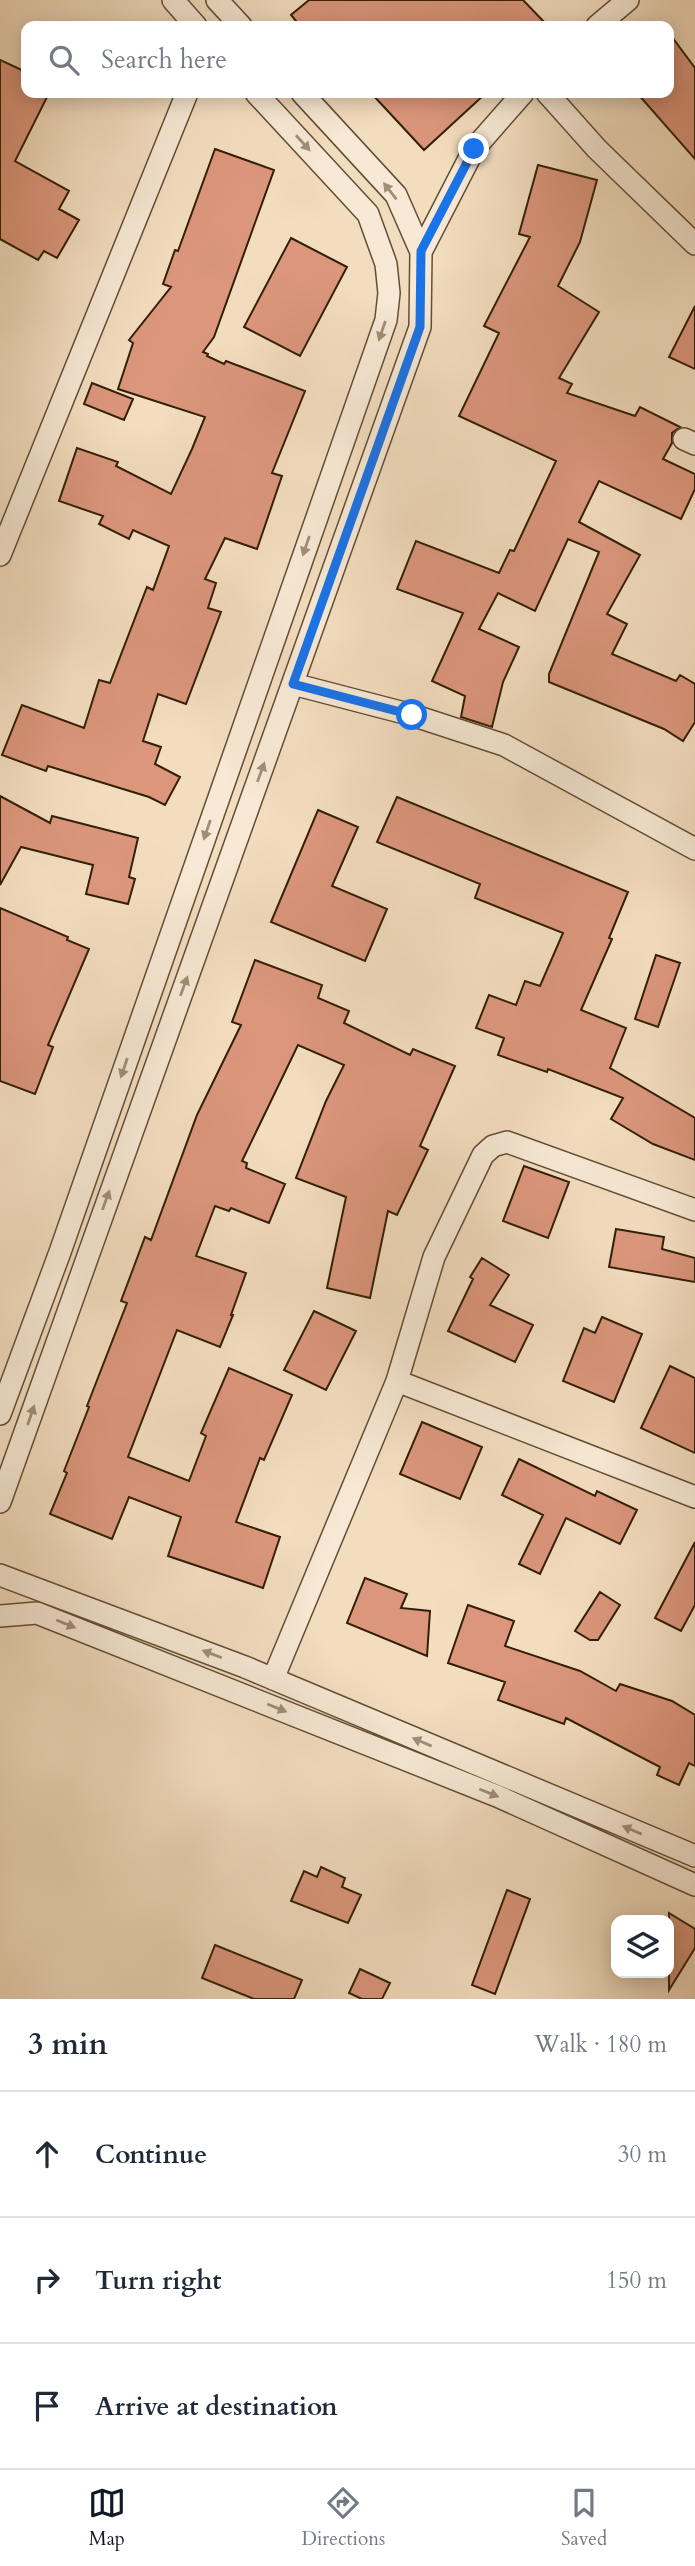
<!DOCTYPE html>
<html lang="en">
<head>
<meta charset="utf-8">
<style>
  body { margin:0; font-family:Cardo,serif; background:#f6f6f7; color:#1f2937 }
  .controls { position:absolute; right:21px; bottom:21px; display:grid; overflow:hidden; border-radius:14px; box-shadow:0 4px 18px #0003 }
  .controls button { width:63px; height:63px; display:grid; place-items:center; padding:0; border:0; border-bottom:2px solid #e0e1e3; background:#fff; color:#1f2937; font:35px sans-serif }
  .stop { position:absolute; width:21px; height:21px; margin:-16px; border:5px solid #1a73e8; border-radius:50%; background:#fff }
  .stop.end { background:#1a73e8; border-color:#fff; box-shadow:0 2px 7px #0008 }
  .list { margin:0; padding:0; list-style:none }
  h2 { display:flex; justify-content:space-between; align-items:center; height:91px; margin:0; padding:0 28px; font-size:30px }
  h2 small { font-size:23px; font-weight:400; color:#747a83 }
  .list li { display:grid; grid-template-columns:46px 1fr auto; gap:21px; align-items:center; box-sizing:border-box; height:126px; padding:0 28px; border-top:2px solid #e0e1e3 }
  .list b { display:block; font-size:26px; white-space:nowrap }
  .list em { font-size:23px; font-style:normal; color:#747a83 }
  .icon { flex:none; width:38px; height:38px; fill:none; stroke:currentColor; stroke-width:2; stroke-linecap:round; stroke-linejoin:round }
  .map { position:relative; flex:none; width:695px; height:1999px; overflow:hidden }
  .search { position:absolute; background:#fff; box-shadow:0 4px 18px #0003; left:21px; right:21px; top:21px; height:77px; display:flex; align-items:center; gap:18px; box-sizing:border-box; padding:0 24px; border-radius:14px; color:#747a83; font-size:26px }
  .sheet { height:469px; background:#fff }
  nav { display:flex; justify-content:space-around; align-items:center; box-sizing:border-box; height:98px; border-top:2px solid #e0e1e3; background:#fff; font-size:19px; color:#747a83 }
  nav a { display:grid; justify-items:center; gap:4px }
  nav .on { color:#111827 }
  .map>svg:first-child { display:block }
  .building { fill:#db967c; stroke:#331f07; stroke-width:2 }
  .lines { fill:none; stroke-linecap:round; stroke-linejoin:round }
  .street-casing { stroke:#634e35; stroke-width:24 }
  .street { stroke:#f7e9d5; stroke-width:21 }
  .oneway { fill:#9f8e78 }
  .route { stroke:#1a73e8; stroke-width:9 }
</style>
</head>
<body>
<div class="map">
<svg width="695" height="1999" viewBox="0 0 695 1999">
  <rect width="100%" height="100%" fill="#f3ddbf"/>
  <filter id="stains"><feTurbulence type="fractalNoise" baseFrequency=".00286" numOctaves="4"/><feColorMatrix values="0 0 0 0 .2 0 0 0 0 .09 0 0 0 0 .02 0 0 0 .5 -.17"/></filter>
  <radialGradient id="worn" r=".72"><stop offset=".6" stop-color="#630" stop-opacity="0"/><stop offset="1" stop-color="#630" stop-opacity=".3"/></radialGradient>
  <path class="building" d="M309,0H523L548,26H300L291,15Z
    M669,33L695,68V159L637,93H669Z
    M0,60L26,72V93H49L15,161L69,191L59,209L79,220L57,258L44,251L38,260L0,239Z
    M371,93H486L424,150Z
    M215,149L274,170L214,337L203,352L208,354L207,356L224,364L226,361L305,391L272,473L282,476L257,549L225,538L205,579L216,583L208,608L221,612L186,704L158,694L143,741L161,747L155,764L180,777L165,805L149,797L48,766L46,771L2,755L22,705L84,728L99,680L110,683L147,587L153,590L169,546L133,530L129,539L99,524L103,516L59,501L77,448L118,462L116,466L171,494L192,449L205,417L118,389L133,343L129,340L171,287L163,284L175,250L178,251Z
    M538,165L597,180L580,242L558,286L599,312L559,378L572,384L567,393L635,416L640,407L680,427L672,433V443L663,459L695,474V489L681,519L599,481L579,522L640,555L607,614L627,624L612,654L676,681L680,675L695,684V722L683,741L664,729L549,682V674L599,552L568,539L535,611L498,593L479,629L519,647L503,682L492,727L461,717L465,696L432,681L463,613L397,589L416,541L499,573L510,550L514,551L556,461L459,416L499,333L484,326L530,237L519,234Z
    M291,238L347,267L300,356L244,327Z
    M695,306V369L669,357Z
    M92,383L133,399L124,420L84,404Z
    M0,796L50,823L52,816L138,838L129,877L135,879L128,904L86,894L93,865L21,847L0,885Z
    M397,797L628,892L609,938L612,939L581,1010L626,1028L610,1068L695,1118V1160L653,1144L611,1119L623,1098L548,1069L547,1072L498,1055L504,1038L476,1028L489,995L516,1005L525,981L540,986L563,933L475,898L480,884L377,842Z
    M318,810L358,827L332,886L387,909L365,961L271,922Z
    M0,908L68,937L67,940L89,949L48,1045L53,1047L35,1094L0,1081Z
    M656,955L680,963L658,1027L635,1019Z
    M255,960L322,985L318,998L349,1011L344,1023L410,1055L413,1049L455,1066L420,1146L428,1150L397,1215L388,1211L370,1298L327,1288L346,1197L296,1178L326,1101L344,1065L298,1045L242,1161L247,1163L246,1168L285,1184L269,1223L231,1208L229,1211L215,1206L196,1256L246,1273L231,1315H233L220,1347L177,1330L128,1457L189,1481L206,1436L201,1433L229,1368L292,1395L264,1460L260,1458L236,1522L280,1537L263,1588L168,1556L181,1517L129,1497L112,1539L50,1514L67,1473L64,1471L89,1407L87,1406L127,1303L121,1301L145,1237L151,1240L197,1115L241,1025L232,1022Z
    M524,1166L569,1182L548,1238L503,1221Z
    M616,1229L664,1237L662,1249L695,1258V1282L609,1267Z
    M482,1258L509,1275L490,1305L533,1325L515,1362L448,1331L473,1279L470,1277Z
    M314,1311L356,1331L326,1390L284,1370Z
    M602,1317L642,1334L614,1402L563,1381L584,1328L595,1333Z
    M670,1366L695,1378V1453L641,1428Z
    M422,1422L482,1447L460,1499L400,1474Z
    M519,1459L595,1496L597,1491L637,1510L620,1544L566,1518L540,1574L519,1564L543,1515L502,1495Z
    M695,1542V1605L681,1631L655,1618Z
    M365,1578L407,1594L401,1608L430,1611L427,1656L347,1623Z
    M600,1592L620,1605L598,1640H590L575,1631Z
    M468,1605L514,1621L505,1646L580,1671L616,1691L620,1684L672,1701L695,1715V1766L689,1763L679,1785L657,1775L660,1767L566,1718L564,1724L498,1700L505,1682L448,1663Z
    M321,1867L345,1878L342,1887L361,1895L348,1923L291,1901L304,1871L317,1877Z
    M507,1890L530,1899L495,1994L472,1985Z
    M669,1913L695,1929V1948L669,1990Z
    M215,1945L302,1980L294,1999H254L202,1978Z
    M360,1969L390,1983L382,1999H362L349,1993Z"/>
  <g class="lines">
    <defs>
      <path id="street" d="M173,0L196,26
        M217,0L241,26
        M597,26L628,0
        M547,93L597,149L695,244
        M421,252L474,149L523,93
        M684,439L695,444
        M0,555L187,93
        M293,684L412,715L504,745L695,849
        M397,1381L695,1497
        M0,1414L60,1252L386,320L389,293L386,264L368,214L256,93
        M0,1502L420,327L421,252L396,195L302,93
        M0,1575L245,1667L695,1856
        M0,1616L37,1613L497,1796L695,1885
        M273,1679L397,1381L434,1257L483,1155L493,1146L507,1142L695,1210"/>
    </defs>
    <use href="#street" class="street-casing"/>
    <use href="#street" class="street"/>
  </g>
  <defs><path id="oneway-solid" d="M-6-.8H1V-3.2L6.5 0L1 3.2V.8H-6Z" transform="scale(1.75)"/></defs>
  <g class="oneway">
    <use href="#oneway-solid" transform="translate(303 143) rotate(48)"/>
    <use href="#oneway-solid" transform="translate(390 191) rotate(-128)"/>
    <use href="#oneway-solid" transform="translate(382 331) rotate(109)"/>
    <use href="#oneway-solid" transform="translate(306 546) rotate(109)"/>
    <use href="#oneway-solid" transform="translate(261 772) rotate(-70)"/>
    <use href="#oneway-solid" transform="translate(207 830) rotate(109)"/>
    <use href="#oneway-solid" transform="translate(184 986) rotate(-70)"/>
    <use href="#oneway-solid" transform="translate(124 1068) rotate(109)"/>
    <use href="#oneway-solid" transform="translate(106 1200) rotate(-70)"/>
    <use href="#oneway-solid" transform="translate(31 1415) rotate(-71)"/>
    <use href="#oneway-solid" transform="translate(66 1624) rotate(22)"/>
    <use href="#oneway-solid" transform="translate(212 1654) rotate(-159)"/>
    <use href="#oneway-solid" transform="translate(277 1708) rotate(22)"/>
    <use href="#oneway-solid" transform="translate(422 1742) rotate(-157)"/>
    <use href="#oneway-solid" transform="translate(489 1793) rotate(22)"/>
    <use href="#oneway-solid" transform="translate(632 1830) rotate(-157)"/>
  </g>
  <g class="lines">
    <path class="route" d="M412,715L293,684L420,327L421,251L474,149"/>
  </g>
  <rect width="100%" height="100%" filter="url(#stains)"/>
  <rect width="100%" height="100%" fill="url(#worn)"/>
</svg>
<div class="controls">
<button><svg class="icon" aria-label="layers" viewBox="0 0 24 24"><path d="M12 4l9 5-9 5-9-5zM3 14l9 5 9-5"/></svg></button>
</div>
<div class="stop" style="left:412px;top:715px"></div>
<div class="stop end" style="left:474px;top:149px"></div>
<div class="search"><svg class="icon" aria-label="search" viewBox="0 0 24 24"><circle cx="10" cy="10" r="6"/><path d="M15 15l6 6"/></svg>Search here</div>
</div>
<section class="sheet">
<h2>3 min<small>Walk · 180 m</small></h2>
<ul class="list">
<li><svg class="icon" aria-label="ahead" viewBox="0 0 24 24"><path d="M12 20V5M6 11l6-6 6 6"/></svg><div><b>Continue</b></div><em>30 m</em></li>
<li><svg class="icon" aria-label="right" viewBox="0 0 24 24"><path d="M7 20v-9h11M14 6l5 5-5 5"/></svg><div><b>Turn right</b></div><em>150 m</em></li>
<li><svg class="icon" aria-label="arrive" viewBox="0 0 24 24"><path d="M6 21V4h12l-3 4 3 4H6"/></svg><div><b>Arrive at destination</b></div></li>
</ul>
</section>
<nav>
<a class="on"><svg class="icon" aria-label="map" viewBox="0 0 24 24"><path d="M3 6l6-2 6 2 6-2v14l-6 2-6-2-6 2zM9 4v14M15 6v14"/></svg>Map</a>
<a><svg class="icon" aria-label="directions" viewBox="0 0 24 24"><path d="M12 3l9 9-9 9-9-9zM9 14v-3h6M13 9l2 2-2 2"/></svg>Directions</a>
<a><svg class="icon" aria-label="saved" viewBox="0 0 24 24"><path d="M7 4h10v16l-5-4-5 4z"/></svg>Saved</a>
</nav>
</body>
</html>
